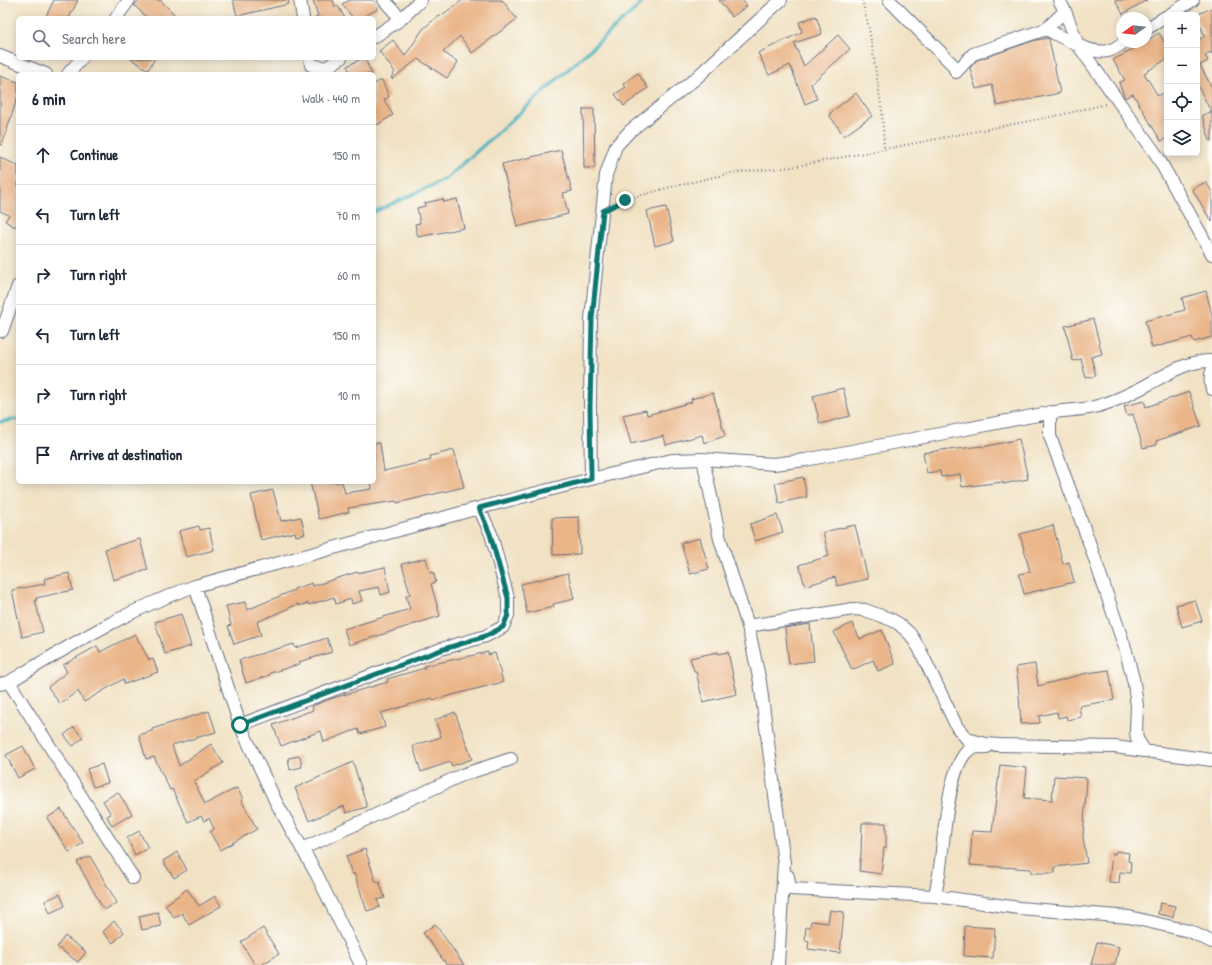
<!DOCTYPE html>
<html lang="en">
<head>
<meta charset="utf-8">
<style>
  body { margin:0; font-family:"Patrick Hand",sans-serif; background:#f6f6f7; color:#1f2937 }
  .controls { position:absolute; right:12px; top:12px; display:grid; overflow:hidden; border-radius:6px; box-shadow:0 2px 10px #0003 }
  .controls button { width:36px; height:36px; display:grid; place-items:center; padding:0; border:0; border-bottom:1px solid #e0e1e3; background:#fff; color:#1f2937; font:20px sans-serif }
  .compass { position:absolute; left:1116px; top:12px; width:36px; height:36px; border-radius:50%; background:#fff; box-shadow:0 2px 10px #0003; rotate:255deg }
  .stop { position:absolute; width:12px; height:12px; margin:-9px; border:3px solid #0f766e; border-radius:50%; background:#fff }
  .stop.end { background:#0f766e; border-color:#fff; box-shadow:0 1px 4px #0008 }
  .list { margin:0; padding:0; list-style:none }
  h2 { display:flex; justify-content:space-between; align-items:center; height:52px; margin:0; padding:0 16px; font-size:17px }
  h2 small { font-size:13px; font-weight:400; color:#747a83 }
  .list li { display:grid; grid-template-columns:26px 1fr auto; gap:12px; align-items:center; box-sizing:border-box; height:60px; padding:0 16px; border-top:1px solid #e0e1e3 }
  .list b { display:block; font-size:15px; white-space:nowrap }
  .list em { font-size:13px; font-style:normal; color:#747a83 }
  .icon { flex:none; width:22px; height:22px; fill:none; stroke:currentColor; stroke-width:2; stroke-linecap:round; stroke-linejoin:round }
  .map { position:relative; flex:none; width:1212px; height:965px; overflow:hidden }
  .search { position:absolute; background:#fff; box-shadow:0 2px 10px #0003; left:16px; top:16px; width:360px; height:44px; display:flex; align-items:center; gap:10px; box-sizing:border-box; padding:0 14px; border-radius:6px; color:#747a83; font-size:15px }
  .panel { position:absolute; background:#fff; box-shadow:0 2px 10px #0003; left:16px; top:72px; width:360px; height:412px; border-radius:6px }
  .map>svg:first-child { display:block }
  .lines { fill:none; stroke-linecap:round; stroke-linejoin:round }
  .stream { stroke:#43b0c0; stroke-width:3.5 }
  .building { fill:#eab589 }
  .street-casing { stroke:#666e82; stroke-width:14 }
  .path { stroke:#666e82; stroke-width:2; stroke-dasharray:1 3; stroke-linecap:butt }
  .street { stroke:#fff; stroke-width:12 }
  .route { stroke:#0f766e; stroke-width:5 }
</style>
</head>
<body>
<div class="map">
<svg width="1212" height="965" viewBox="0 0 1212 965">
  <rect width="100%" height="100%" fill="#fdfcf7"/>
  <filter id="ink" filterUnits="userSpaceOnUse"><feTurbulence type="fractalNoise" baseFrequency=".025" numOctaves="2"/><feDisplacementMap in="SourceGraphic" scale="8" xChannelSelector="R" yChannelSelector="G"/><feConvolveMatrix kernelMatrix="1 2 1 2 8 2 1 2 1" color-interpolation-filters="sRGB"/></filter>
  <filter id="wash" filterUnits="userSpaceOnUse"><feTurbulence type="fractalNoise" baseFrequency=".012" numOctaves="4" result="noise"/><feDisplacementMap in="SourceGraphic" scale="16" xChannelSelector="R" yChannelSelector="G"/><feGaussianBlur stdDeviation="0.9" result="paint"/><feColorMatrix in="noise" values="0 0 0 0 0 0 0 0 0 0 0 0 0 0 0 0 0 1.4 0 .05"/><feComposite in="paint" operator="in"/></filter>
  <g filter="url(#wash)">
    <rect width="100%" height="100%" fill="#f1e2c4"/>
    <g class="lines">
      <path class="stream" d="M374,212L446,179L640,5L643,0
        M0,422L18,419"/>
    </g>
    <g id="blocks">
      <path class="building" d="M54,0H78L69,18H45Z
        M140,0H160L178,18H147L134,5Z
        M233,0H288L289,4L237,16Z
        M313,0H333L335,7L338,6L345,18H314L318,16Z
        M350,0H374L378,9L360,18H353L342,4Z
        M463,0H502L517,19L472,53L460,36L443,52L458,62L447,78L418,59L392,79L391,78L395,72L379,51L393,40L405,56L423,29L438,16L439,17Z
        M719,0H742L747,6L732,17Z
        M1115,0H1147L1123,14Z
        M1212,8V54L1211,52L1205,55L1208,61L1200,65L1212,88V140L1210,141L1202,115L1211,112L1197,84V38L1198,40L1205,36L1197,19V15H1196Z
        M816,16L822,34L794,43L804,66L838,35L850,49L811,84L817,99L805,104L790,65L769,75L758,53L802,32L799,22Z
        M1159,33L1167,47V59L1144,73L1158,96L1167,91V138L1161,141L1133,94L1125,98L1119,83L1125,80L1113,60L1146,42V41Z
        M1047,38L1049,39L1060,93L997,106L992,85L976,89L970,68L977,60L1036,40Z
        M130,58H155L148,70Z
        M361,59H365L372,74H351L347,66Z
        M638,73L648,88L624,106L615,94L626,87L623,84Z
        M0,76L18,82V96L2,145H0Z
        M382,80L389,97L384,100L393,115L377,125L374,119V84Z
        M856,93L872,116L844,136L830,116V113Z
        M583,109H594L595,168H584Z
        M561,150L572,191L563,193L568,214L517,227L502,164Z
        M0,157L18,166V222L15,227L5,221L9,215L0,211Z
        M1206,182L1212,192V222L1192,189Z
        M443,199L444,202L457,199L464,228L418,237L415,224L420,223L417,208L425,206V203Z
        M666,207L674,241L655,246L647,211Z
        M1206,291L1212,315V337L1194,342L1192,337L1152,348L1145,321L1185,310L1182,298Z
        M1093,319L1102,354L1091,357L1096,376L1086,378L1081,359L1073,361L1065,326Z
        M843,388L850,416L820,424L813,396Z
        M1189,392L1201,426L1156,441L1157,445L1143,448L1133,414L1127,416L1124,406L1144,401L1146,407Z
        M713,393L725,436L704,443L702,435L666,445L664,436L631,444L623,415L646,410L647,415L692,402L691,399Z
        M1019,439L1028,479L1003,484V482L962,487L960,474L941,477L940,471L927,473L923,453L948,449V450L982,446L983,447Z
        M374,443H380L384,471L431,460L430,456L454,450L464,487L397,503L396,501L348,508L349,512L319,519L310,482H342L345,493L372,489L371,482H374Z
        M803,477L807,497L779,503L775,483Z
        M273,490L281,521L301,517L305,534L296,536L295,532L261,540L251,495Z
        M777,515L783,532L755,541L750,524Z
        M579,517L580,554L553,555L552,518Z
        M855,525L868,579L837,586L835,577L805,586L799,565L829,556L823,532Z
        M1053,525L1063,564L1069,562L1074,582L1024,594L1019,574L1030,572L1020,534Z
        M199,526L200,530L209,528L214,550L186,557L179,531Z
        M700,538L709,569L690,574L681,543Z
        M140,539L148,570L113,580L105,549Z
        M426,558L430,573L433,572L436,582L431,584L440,616L349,645L344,629L410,609L406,596L410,594L402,564Z
        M385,567L390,592L381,595L379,587L359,591L362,601L352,604L351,599L336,604L334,597L309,605L308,603L299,606L298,604L257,622L261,635L234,644L228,626L231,625L226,606L245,602L247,610L294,590V589L312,583L313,586L357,572V573Z
        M69,573L73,590L36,598L37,600H35L43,632L22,637L12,590L45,584L44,579Z
        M568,573L574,599L553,604L554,607L527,613L521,584Z
        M1195,600L1202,621L1182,627L1176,605Z
        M181,614L191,646L165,654L155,622Z
        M852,623L860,639L882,630L895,664L878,671L873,660L852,670L834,632Z
        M810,624L814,661L789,664L785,628Z
        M135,634L149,660L153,659L158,672L125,684L123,679L84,702L78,691L60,704L48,687L67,672L63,665L97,646L100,652Z
        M327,638L332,652L299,662L300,664L270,673V675L246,683L239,660L294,644L295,648Z
        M488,652V655L495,653L503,682L433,700L432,698L381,713L385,727L360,734L358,729L324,742L321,731L281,746L273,725L313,710L312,706L333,698L388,682L387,679L425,668L424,666Z
        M718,652V654L728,652L737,694L703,702L696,671H694L690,658Z
        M1035,664L1038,686L1087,673L1109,670L1114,700L1079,706L1081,717L1067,720L1066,716L1058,718L1057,712L1039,716L1040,723L1021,724L1018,682L1016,667Z
        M209,711L216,732L172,745L179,766L211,744L223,763L194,781L205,804L237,788L243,799L241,800L257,829L220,850L210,832L214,829L209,818L204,821L201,816L188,822L172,789L170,790L154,757L146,759L139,735L152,731V729Z
        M455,712L472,759L452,766L450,762L421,772L413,746L441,737L435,720Z
        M74,727L83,738L73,746L64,735Z
        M23,746L35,769L18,778L6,755Z
        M300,756L302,767L290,770L288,758Z
        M353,762L367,807L346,813L344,806L309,821L295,788Z
        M102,764L108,783L93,787L87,769Z
        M1000,765L1027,768L1024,798L1052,800L1054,776L1087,778L1083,837L1087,863L1055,867V873H1031V869L970,865L972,831L992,832Z
        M118,792L132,814L112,826L107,816L111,814L103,801Z
        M61,809L83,843L69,852L47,818Z
        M862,823H886V848H884L881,874L859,871L861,853Z
        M139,831L148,848L135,855L127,838Z
        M365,849L376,882L379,881L385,898L377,900L380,907L367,911L354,873L352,874L346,856Z
        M1116,851L1129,853L1128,861L1131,862L1130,873L1120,872L1119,883L1109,882L1112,854H1115Z
        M177,852L187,870L174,878L163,861Z
        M90,856L117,903L104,910L77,862Z
        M187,889L199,906L215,896L221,906L189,925L182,913L174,918L165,905Z
        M60,894L65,906L50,913L45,901Z
        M1160,903L1175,906L1173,917L1158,914Z
        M830,910L844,912L840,953L808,949L809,941L805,940L806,927H810L811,921L828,923Z
        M158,912L161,926L142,930L139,916Z
        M114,921L124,932L113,943L103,932Z
        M435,924L464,965H447L423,933Z
        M965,926L995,928L993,958L964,956Z
        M263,928L279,954L261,965H255L241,942Z
        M65,936L86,952L78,962L57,947Z
        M1097,942L1119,947L1115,965H1091Z"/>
    </g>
  </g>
  <g filter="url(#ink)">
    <use href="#blocks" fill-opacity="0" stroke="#666e82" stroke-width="1"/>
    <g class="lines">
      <defs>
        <path id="street" d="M300,0L303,18
          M384,0L401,19
          M889,0L953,65L956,72L973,54L1046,29C1062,37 1090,55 1108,51C1113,50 1120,45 1124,42
          M1059,0L1065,11L1078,45L1156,154L1212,254
          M1169,15L1193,0
          M116,18L129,0
          M1046,29L1065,11
          M1146,29L1167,16
          M374,37L401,19L421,0
          M0,56L46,74
          M310,58L311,65L326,68L341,58
          M68,74L82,58
          M0,331H2L18,286
          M1212,371C1210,377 1210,383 1212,389
          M1050,412V436L1089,542L1126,651L1134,683L1137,706L1136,731L1137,739L1144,750
          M703,459L720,539L748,626L760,682L784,863L778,965
          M591,479L590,406L591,319L606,175L616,146L630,131L695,79L781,0
          M195,586L240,725L276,802L317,875L361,965
          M748,626L853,609L865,610L892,620L899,624L910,634L919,648L957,727L967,739L986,744L999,745L1115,747L1212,760
          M9,682L133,878
          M0,684L9,682C69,646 129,609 195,586L479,508L591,479L672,460L703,459L774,464L805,460C884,445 964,429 1043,414C1060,410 1078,411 1094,407C1111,403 1132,393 1147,385C1167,374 1188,360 1212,361
          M240,725L441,649L486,636L503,627L508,615V598L491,534L479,508
          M302,849L462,775L511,759
          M788,876L790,889L935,896L1019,908L1129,917L1189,931L1212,942
          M935,896C937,884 940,872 941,859C944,837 949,758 972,748C976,747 983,747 987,747"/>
      </defs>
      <use href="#street" class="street-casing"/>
      <path class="path" d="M862,0L869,28L882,110L884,149
        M615,205L625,200L663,189L731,173L792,167L1060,115L1106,104"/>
      <use href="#street" class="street"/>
    </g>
  </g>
  <g class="lines" filter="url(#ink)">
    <path class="route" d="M240,725L441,650L486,636L503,627L508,615V598L490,534L479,508L591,479L590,406L592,319L603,211L625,200"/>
  </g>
</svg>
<div class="controls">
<button>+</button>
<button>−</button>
<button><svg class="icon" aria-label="locate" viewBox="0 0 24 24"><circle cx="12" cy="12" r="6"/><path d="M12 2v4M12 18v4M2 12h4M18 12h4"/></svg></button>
<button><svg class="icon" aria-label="layers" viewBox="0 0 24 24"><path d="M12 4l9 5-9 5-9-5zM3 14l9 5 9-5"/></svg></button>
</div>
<svg class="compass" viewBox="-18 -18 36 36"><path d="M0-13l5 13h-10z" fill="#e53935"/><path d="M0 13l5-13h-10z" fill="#747a83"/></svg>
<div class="stop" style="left:240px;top:725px"></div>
<div class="stop end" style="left:625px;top:200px"></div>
<div class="search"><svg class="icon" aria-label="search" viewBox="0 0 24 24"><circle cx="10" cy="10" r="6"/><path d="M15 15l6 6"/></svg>Search here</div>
<section class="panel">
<h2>6 min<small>Walk · 440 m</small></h2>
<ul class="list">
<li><svg class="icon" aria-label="ahead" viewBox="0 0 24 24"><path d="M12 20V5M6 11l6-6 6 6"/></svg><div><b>Continue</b></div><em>150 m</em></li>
<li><svg class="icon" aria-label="left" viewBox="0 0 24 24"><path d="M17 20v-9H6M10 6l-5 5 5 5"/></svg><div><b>Turn left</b></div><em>70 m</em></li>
<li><svg class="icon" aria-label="right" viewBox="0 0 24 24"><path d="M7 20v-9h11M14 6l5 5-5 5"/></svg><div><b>Turn right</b></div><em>60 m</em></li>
<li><svg class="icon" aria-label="left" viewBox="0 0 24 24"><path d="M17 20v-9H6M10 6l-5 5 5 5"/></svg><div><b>Turn left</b></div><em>150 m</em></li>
<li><svg class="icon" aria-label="right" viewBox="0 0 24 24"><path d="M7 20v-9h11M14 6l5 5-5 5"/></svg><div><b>Turn right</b></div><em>10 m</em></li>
<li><svg class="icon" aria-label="arrive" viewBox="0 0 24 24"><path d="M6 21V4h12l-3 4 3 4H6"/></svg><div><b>Arrive at destination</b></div></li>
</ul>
</section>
</div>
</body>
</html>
